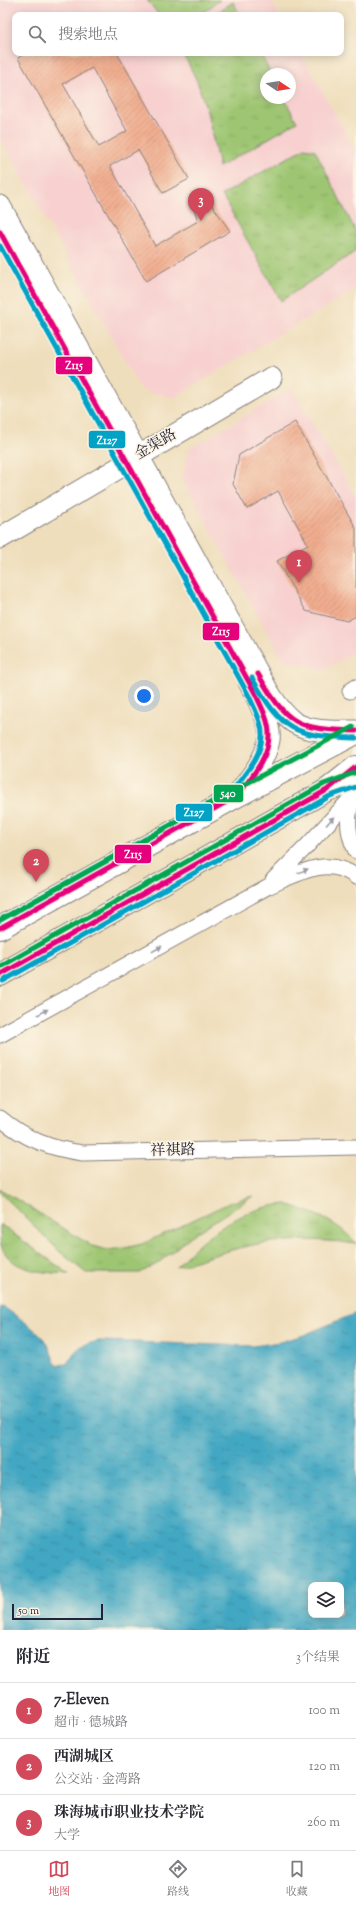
<!DOCTYPE html>
<html lang="zh">
<head>
<meta charset="utf-8">
<style>
  body { margin:0; font-family:"Sorts Mill Goudy","Noto Serif SC",serif; background:#f7f7f7; color:#2b2b33 }
  .controls { position:absolute; right:12px; bottom:12px; display:grid; overflow:hidden; border-radius:8px; box-shadow:0 2px 10px #0003 }
  .controls button { width:36px; height:36px; display:grid; place-items:center; padding:0; border:0; border-bottom:1px solid #e1e1e2; background:#fff; color:#2b2b33; font:20px sans-serif }
  .compass { position:absolute; left:260px; top:68px; width:36px; height:36px; border-radius:50%; background:#fff; box-shadow:0 2px 10px #0003; rotate:102deg }
  .scale { position:absolute; left:12px; bottom:10px; width:91px; box-sizing:border-box; padding-left:4px; border:2px solid #22223b; border-top:0; font-size:11px; line-height:14px; white-space:nowrap; color:#22223b; -webkit-text-stroke:3px #fcf5e5; paint-order:stroke }
  .you { position:absolute; left:144px; top:696px; width:14px; height:14px; margin:-10px; border:3px solid #fff; border-radius:50%; background:#1a73e8; box-shadow:0 0 0 6px #1a73e833 }
  .badge { display:grid; place-items:center; width:26px; height:26px; border-radius:50%; background:#d1495b; color:#fff; font-size:13px; font-weight:700 }
  .pin { position:absolute; translate:-50% -33px; filter:drop-shadow(0 1px 2px #0008) }
  .pin::after { content:''; position:absolute; top:21px; width:14px; height:12px; background:inherit; clip-path:polygon(0 0,100% 0,50% 100%) }
  .list { margin:0; padding:0; list-style:none }
  h2 { display:flex; justify-content:space-between; align-items:center; height:52px; margin:0; padding:0 16px; font-size:17px }
  h2 small { font-size:13px; font-weight:400; color:#7c7c81 }
  .list li { display:grid; grid-template-columns:26px 1fr auto; gap:12px; align-items:center; box-sizing:border-box; height:56px; padding:0 16px; border-top:1px solid #e1e1e2 }
  .list b { display:block; font-size:15px; white-space:nowrap }
  .list p { margin:0; font-size:13px; white-space:nowrap; color:#7c7c81 }
  .list em { font-size:13px; font-style:normal; color:#7c7c81 }
  .icon { flex:none; width:22px; height:22px; fill:none; stroke:currentColor; stroke-width:2; stroke-linecap:round; stroke-linejoin:round }
  .map { position:relative; flex:none; width:356px; height:1630px; overflow:hidden }
  .search { position:absolute; background:#fff; box-shadow:0 2px 10px #0003; left:12px; right:12px; top:12px; height:44px; display:flex; align-items:center; gap:10px; box-sizing:border-box; padding:0 14px; border-radius:8px; color:#7c7c81; font-size:15px }
  .sheet { height:220px; background:#fff }
  nav { display:flex; justify-content:space-around; align-items:center; box-sizing:border-box; height:56px; border-top:1px solid #e1e1e2; background:#fff; font-size:11px; color:#7c7c81 }
  nav a { display:grid; justify-items:center; gap:2px }
  nav .on { color:#d1495b }
  .map>svg:first-child { display:block }
  .built { fill:#f7d0cf; fill-rule:evenodd }
  .grass { fill:url(#grass-tufts); stroke:#607456 }
  .water { fill:url(#water-ripples); stroke:#32647e; fill-rule:evenodd }
  .building { fill:url(#building-hatch); fill-rule:evenodd }
  .lines { fill:none; stroke-linecap:round; stroke-linejoin:round }
  .street-casing { stroke:#88807c; stroke-width:17 }
  .secondary-casing { stroke:#88807c; stroke-width:23 }
  .primary-casing { stroke:#88807c; stroke-width:24 }
  .highway-casing { stroke:#88807c; stroke-width:24 }
  .street { stroke:#fff; stroke-width:15 }
  .secondary { stroke:#fff; stroke-width:21 }
  .primary { stroke:#fff; stroke-width:22 }
  .highway { stroke:#fff; stroke-width:22 }
  .bus-1-casing { stroke:#fcf5e5; stroke-width:8 }
  .bus-2-casing { stroke:#fcf5e5; stroke-width:8 }
  .bus-3-casing { stroke:#fcf5e5; stroke-width:8 }
  .bus-1 { stroke:#e5007d; stroke-width:5 }
  .bus-2 { stroke:#02a2c7; stroke-width:5 }
  .bus-3 { stroke:#00a651; stroke-width:5 }
  .oneway { fill:#9c9ca7 }
  .labels { text-anchor:middle; dominant-baseline:central; stroke-width:3.5; stroke-linejoin:round; paint-order:stroke }
  .street-label { font-size:15px; fill:#22223b; stroke:#fcf5e5 }
  .line-badge { stroke:#fcf5e5; stroke-width:1.5 }
  .badge-label { font-size:11px; text-anchor:middle; font-weight:bold; fill:#fff }
</style>
</head>
<body>
<div class="map">
<svg width="356" height="1630" viewBox="0 0 356 1630">
  <defs>
    <pattern id="grass-tufts" width="24" height="20" patternUnits="userSpaceOnUse"><rect width="24" height="20" fill="#9ec672"/><path d="M3 7l-1-3M5 7V3M7 7l1-3M15 17l-1-3M17 17v-4M19 17l1-3" fill="none" stroke="#88aa64"/></pattern>
    <pattern id="water-ripples" width="26" height="14" patternUnits="userSpaceOnUse"><rect width="26" height="14" fill="#42a7c2"/><path d="M2 4q2-2 4 0t4 0M15 11q2-2 4 0t4 0" fill="none" stroke="#37889f"/></pattern>
    <pattern id="building-hatch" width="6" height="6" patternUnits="userSpaceOnUse"><rect width="6" height="6" fill="#f1ad8f"/><path d="M-1 1l2-2M0 6l6-6M5 7l2-2" fill="none" stroke="#ce957c"/></pattern>
  </defs>
  <rect width="100%" height="100%" fill="#fcf5e5"/>
  <filter id="ink" filterUnits="userSpaceOnUse"><feTurbulence type="fractalNoise" baseFrequency=".025" numOctaves="2"/><feDisplacementMap in="SourceGraphic" scale="8" xChannelSelector="R" yChannelSelector="G"/><feConvolveMatrix kernelMatrix="1 2 1 2 8 2 1 2 1" color-interpolation-filters="sRGB"/></filter>
  <filter id="wash" filterUnits="userSpaceOnUse"><feTurbulence type="fractalNoise" baseFrequency=".012" numOctaves="4" result="noise"/><feDisplacementMap in="SourceGraphic" scale="16" xChannelSelector="R" yChannelSelector="G"/><feGaussianBlur stdDeviation="0.9" result="paint"/><feColorMatrix in="noise" values="0 0 0 0 0 0 0 0 0 0 0 0 0 0 0 0 0 1.4 0 .05"/><feComposite in="paint" operator="in"/></filter>
  <g filter="url(#wash)">
    <rect width="100%" height="100%" fill="#efdebc"/>
    <path class="built" d="M0,0H271L279,15H15V53H301L356,152V289L173,398L141,390L0,137ZM266,74H290V98H266Z
      M292,388L356,497V651L324,670L283,660L182,479L189,449Z"/>
    <path class="grass" d="M147,0H220L200,15H159Z
      M233,2L240,15H214Z
      M183,53H260L271,74H266V98H284L297,122L219,167L207,111L197,81Z
      M305,148L315,150L356,232V251L281,301L222,195Z
      M0,1189L92,1246L107,1250L125,1248L142,1244L229,1203L253,1196L191,1236L157,1264L140,1273H86L60,1252L0,1192Z
      M286,1204C311,1212 340,1222 356,1244C329,1240 301,1239 273,1242C240,1245 207,1258 176,1267C204,1236 242,1207 286,1204Z
      M0,1224L69,1274C44,1272 13,1273 1,1246C0,1241 0,1230 0,1224Z"/>
    <path class="water" d="M0,1307L5,1308L29,1325L47,1342L55,1363L58,1365L67,1364C77,1347 80,1345 99,1341L253,1346L280,1342L304,1335L356,1313V1630H0ZM311,1585H341V1615H311Z"/>
    <g id="blocks">
      <path class="building" d="M26,53H117L189,179L163,193L138,150L110,166L155,246L198,221L193,206L208,199L230,231L146,281L18,58ZM92,68L127,131L99,147L63,84Z
        M295,422L356,528V616L347,621L306,611L277,561L308,544L278,491L247,509L233,484L239,455Z"/>
    </g>
  </g>
  <g filter="url(#ink)">
    <use href="#blocks" fill-opacity="0" stroke="#88807c" stroke-width="1"/>
    <g class="lines">
      <defs>
        <path id="street" d="M350,691L356,687
          M353,798C346,817 347,834 356,851
          M273,880L306,847L354,795
          M0,1035L267,887C295,875 328,854 356,877
          M0,1118C25,1139 51,1149 83,1153L356,1147"/>
        <path id="secondary" d="M0,206L269,693C276,704 284,716 295,723C312,733 337,731 356,731
          M0,538L271,378
          M237,796C249,779 265,761 269,740C272,726 256,695 249,682"/>
        <path id="primary" d="M0,928L237,796L356,733
          M0,975L327,790L356,767"/>
        <path id="highway" d="M327,790L356,780"/>
      </defs>
      <use href="#street" class="street-casing"/>
      <use href="#secondary" class="secondary-casing"/>
      <use href="#primary" class="primary-casing"/>
      <use href="#highway" class="highway-casing"/>
      <use href="#street" class="street"/>
      <use href="#secondary" class="secondary"/>
      <use href="#primary" class="primary"/>
      <use href="#highway" class="highway"/>
      <defs>
        <path id="bus-1" d="M0,232L255,693C261,706 269,720 269,734C270,757 250,779 237,796L0,928
          M258,674C288,726 297,729 356,731
          M0,975L327,790L356,767"/>
        <path id="bus-2" d="M0,246L249,696C254,708 262,721 262,734C263,755 244,775 232,791L0,920
          M252,678C283,732 294,736 356,738
          M3,981L330,796L356,787"/>
        <path id="bus-3" d="M0,920L234,790L353,727
          M0,967L324,784L354,773"/>
      </defs>
      <use href="#bus-1" class="bus-1-casing"/>
      <use href="#bus-2" class="bus-2-casing"/>
      <use href="#bus-3" class="bus-3-casing"/>
      <use href="#bus-1" class="bus-1"/>
      <use href="#bus-2" class="bus-2"/>
      <use href="#bus-3" class="bus-3"/>
    </g>
    <defs><path id="oneway-solid" d="M-6-.8H1V-3.2L6.5 0L1 3.2V.8H-6Z"/></defs>
    <g class="oneway">
      <use href="#oneway-solid" transform="translate(330 821) rotate(-48)"/>
      <use href="#oneway-solid" transform="translate(303 871) rotate(-22)"/>
      <use href="#oneway-solid" transform="translate(157 949) rotate(-29)"/>
      <use href="#oneway-solid" transform="translate(43 1012) rotate(-29)"/>
    </g>
  </g>
  <g class="labels">
    <g class="street-label">
      <text transform="translate(156 445) rotate(-30)">金渠路</text>
      <text transform="translate(173 1151) rotate(-1)">祥祺路</text>
    </g>
  </g>
  <g class="line-badge">
    <rect x="55" y="356" width="38" height="19" rx="4" fill="#e5007d"/>
    <rect x="88" y="430" width="38" height="19" rx="4" fill="#02a2c7"/>
    <rect x="202" y="622" width="38" height="19" rx="4" fill="#e5007d"/>
    <rect x="213" y="784" width="31" height="19" rx="4" fill="#00a651"/>
    <rect x="175" y="803" width="38" height="19" rx="4" fill="#02a2c7"/>
    <rect x="114" y="844" width="38" height="20" rx="4" fill="#e5007d"/>
  </g>
  <g class="badge-label">
    <text x="74" y="369">Z115</text>
    <text x="107" y="444">Z127</text>
    <text x="221" y="635">Z115</text>
    <text x="228" y="797">540</text>
    <text x="194" y="816">Z127</text>
    <text x="133" y="858">Z115</text>
  </g>
</svg>
<div class="controls">
<button><svg class="icon" aria-label="layers" viewBox="0 0 24 24"><path d="M12 4l9 5-9 5-9-5zM3 14l9 5 9-5"/></svg></button>
</div>
<svg class="compass" viewBox="-18 -18 36 36"><path d="M0-13l5 13h-10z" fill="#e53935"/><path d="M0 13l5-13h-10z" fill="#7c7c81"/></svg>
<div class="scale">50 m</div>
<div class="you"></div>
<div class="pin badge" style="left:299px;top:583px">1</div>
<div class="pin badge" style="left:36px;top:882px">2</div>
<div class="pin badge" style="left:201px;top:221px">3</div>
<div class="search"><svg class="icon" aria-label="search" viewBox="0 0 24 24"><circle cx="10" cy="10" r="6"/><path d="M15 15l6 6"/></svg>搜索地点</div>
</div>
<section class="sheet">
<h2>附近<small>3个结果</small></h2>
<ul class="list">
<li><span class="badge">1</span><div><b>7-Eleven</b><p>超市 · 德城路</p></div><em>100 m</em></li>
<li><span class="badge">2</span><div><b>西湖城区</b><p>公交站 · 金湾路</p></div><em>120 m</em></li>
<li><span class="badge">3</span><div><b>珠海城市职业技术学院</b><p>大学</p></div><em>260 m</em></li>
</ul>
</section>
<nav>
<a class="on"><svg class="icon" aria-label="map" viewBox="0 0 24 24"><path d="M3 6l6-2 6 2 6-2v14l-6 2-6-2-6 2zM9 4v14M15 6v14"/></svg>地图</a>
<a><svg class="icon" aria-label="directions" viewBox="0 0 24 24"><path d="M12 3l9 9-9 9-9-9zM9 14v-3h6M13 9l2 2-2 2"/></svg>路线</a>
<a><svg class="icon" aria-label="saved" viewBox="0 0 24 24"><path d="M7 4h10v16l-5-4-5 4z"/></svg>收藏</a>
</nav>
</body>
</html>
